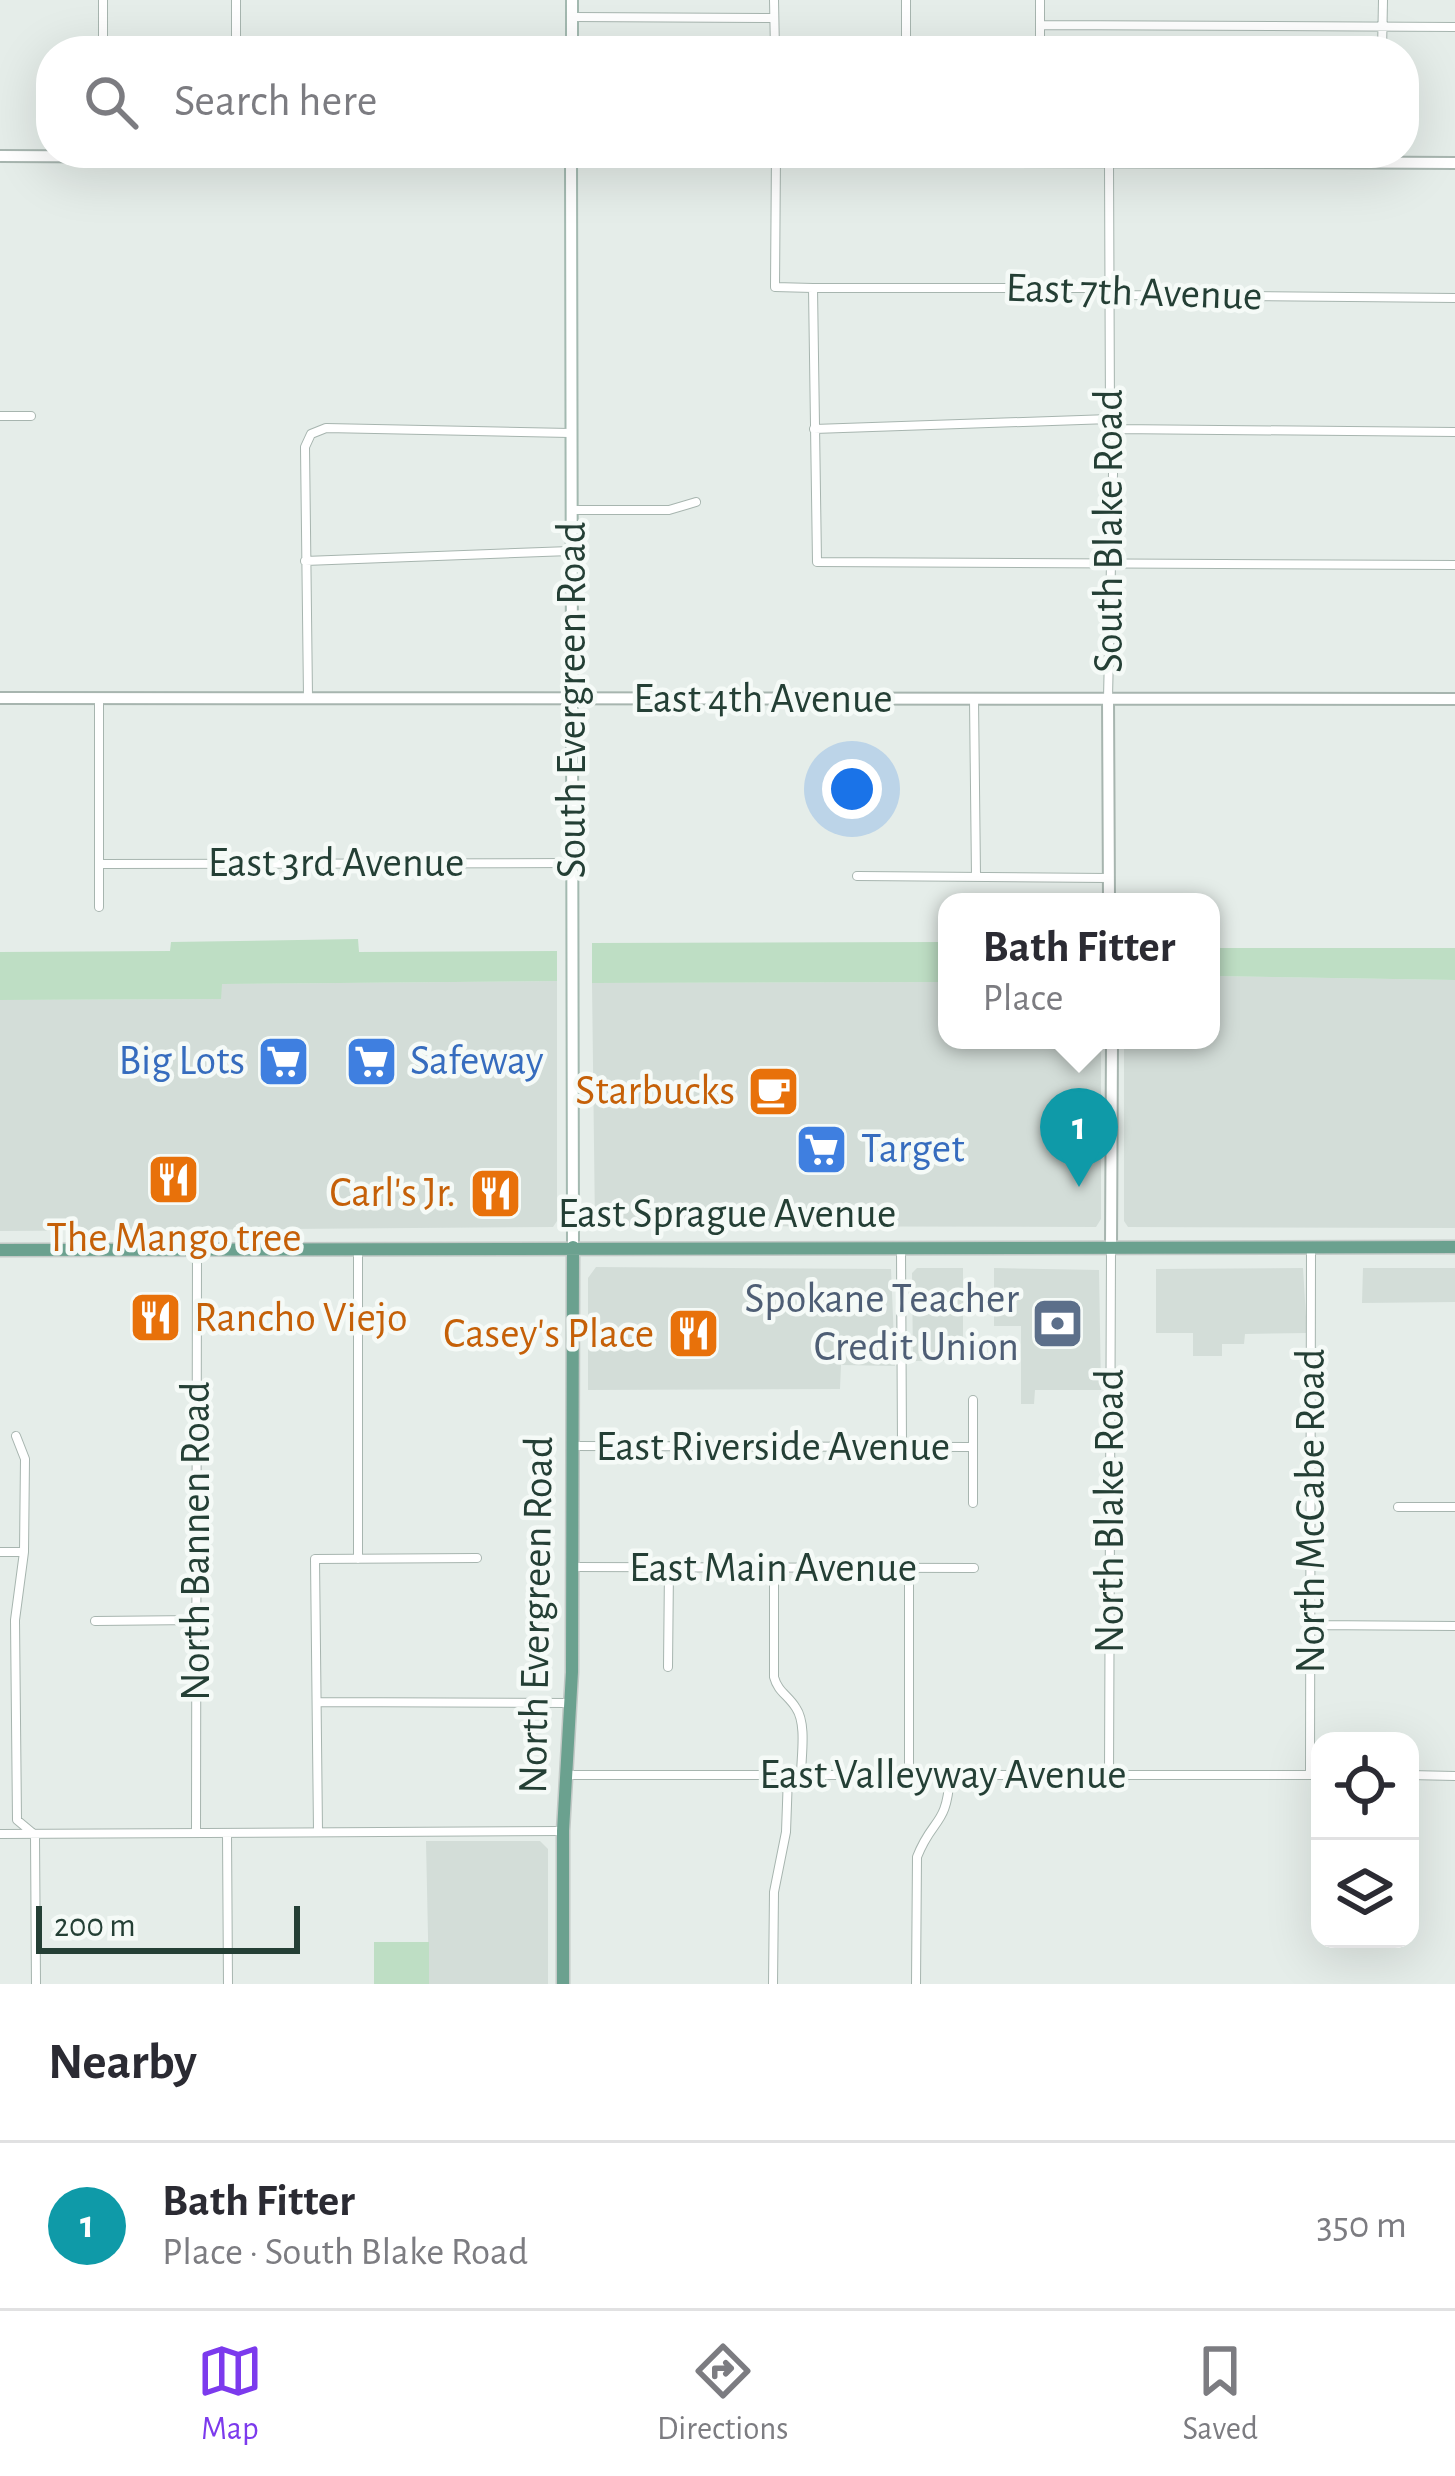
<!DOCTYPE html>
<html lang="en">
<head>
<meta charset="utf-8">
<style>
  body { margin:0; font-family:"Alegreya Sans",sans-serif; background:#f2f2f3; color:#2b2b33 }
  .controls { position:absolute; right:36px; bottom:36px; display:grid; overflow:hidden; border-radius:24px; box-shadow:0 12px 48px #0002 }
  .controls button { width:108px; height:108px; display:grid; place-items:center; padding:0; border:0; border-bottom:3px solid #e1e1e2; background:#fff; color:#2b2b33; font:60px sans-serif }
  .scale { position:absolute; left:36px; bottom:30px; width:264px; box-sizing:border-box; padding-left:12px; border:6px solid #243f35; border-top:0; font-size:33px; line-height:42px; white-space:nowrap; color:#243f35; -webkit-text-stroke:9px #f5faf7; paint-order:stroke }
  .you { position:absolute; left:852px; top:789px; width:42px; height:42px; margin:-30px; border:9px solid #fff; border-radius:50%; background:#1a73e8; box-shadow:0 0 0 18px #1a73e833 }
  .badge { display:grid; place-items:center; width:78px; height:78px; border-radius:50%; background:#7c3aed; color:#fff; font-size:39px; font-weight:700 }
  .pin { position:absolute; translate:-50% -99px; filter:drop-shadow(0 3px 6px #0008) }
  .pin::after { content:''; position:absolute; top:63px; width:42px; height:36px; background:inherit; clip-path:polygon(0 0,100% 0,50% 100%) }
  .popup { position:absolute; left:938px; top:893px; width:282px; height:156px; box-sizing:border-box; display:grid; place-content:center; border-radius:24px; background:#fff; filter:drop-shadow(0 3px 9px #0005); font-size:39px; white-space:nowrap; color:#7c7c81 }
  .popup b { font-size:45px; color:#2b2b33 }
  .popup::after { content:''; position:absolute; left:50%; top:100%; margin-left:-24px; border:24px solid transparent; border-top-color:#fff }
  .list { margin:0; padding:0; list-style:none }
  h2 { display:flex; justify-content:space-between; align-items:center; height:156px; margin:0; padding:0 48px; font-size:51px }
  h2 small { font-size:39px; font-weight:400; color:#7c7c81 }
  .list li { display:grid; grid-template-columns:78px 1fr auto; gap:36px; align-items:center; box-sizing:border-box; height:168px; padding:0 48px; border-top:3px solid #e1e1e2 }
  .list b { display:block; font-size:45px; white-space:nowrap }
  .list p { margin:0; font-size:39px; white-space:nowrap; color:#7c7c81 }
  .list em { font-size:39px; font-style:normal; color:#7c7c81 }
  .icon { flex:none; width:66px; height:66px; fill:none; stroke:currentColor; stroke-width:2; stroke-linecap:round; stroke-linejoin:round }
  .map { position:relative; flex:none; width:1455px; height:1984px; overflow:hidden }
  .search { position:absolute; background:#fff; box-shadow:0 12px 48px #0002; left:36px; right:36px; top:36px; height:132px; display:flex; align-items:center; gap:30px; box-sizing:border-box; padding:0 42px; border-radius:48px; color:#7c7c81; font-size:45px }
  .sheet { height:324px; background:#fff }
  nav { display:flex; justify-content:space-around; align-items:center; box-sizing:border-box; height:168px; border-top:3px solid #e1e1e2; background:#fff; font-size:33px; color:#7c7c81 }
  nav a { display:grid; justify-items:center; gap:6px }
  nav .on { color:#7c3aed }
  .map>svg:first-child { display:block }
  .built { fill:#d3ddd8 }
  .green { fill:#bedec4 }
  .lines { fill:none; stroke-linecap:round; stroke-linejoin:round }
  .minor-casing { stroke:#a7b5af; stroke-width:10 }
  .tertiary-casing { stroke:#a7b5af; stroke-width:14 }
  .secondary-casing { stroke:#a3b9b0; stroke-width:14 }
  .primary-casing { stroke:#c2c9c6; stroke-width:15 }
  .minor { stroke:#fff; stroke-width:8 }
  .tertiary { stroke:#fff; stroke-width:10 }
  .secondary { stroke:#fff; stroke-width:10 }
  .primary { stroke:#6ba18f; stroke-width:12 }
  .labels { text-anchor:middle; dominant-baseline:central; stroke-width:9; stroke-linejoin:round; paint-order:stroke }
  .street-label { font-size:42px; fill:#243f35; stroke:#f5faf7 }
  .shop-label { font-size:42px; fill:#366cbe; stroke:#f5faf7; text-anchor:start }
  .food-label { font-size:42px; fill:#c56008; stroke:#f5faf7; text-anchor:end }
  .service-label { font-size:42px; fill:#4e5e75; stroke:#f5faf7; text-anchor:end }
</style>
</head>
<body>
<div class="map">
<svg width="1455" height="1984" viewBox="0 0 1455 1984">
  <rect width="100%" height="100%" fill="#e5ede9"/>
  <path class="built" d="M1211,976L1455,980V1228L1128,1227L1124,1221V1040H1211Z
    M557,981V1221L553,1227L0,1231V1000L220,999L221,984Z
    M947,982V1040H1101V1219L1096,1227L595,1226L592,983Z
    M596,1267L891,1269L895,1366L841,1365L840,1389L588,1390V1278Z
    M917,1268H963V1361H913L912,1273Z
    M994,1268L1099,1270L1101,1390H1035L1034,1404H1021V1326H994Z
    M1303,1268L1307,1333L1245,1334L1244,1344H1222V1356H1193V1333H1156V1269Z
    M1363,1268H1455V1302L1362,1303Z
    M426,1841H540L548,1849V1984H429Z"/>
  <path class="green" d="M358,939L359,952L557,951V981L222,984L221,999L0,1000V952L170,951L171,942Z
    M947,942V982L592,983V943Z
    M1211,948H1455V980L1211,976Z
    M374,1942H429V1984H374Z"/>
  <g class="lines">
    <defs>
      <path id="minor" d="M103,0V51
        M236,0V51
        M774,0L775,51
        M1040,0V51
        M572,17L774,18
        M1040,25L1455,27
        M906,51V0
        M1382,51L1383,0
        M776,153L775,287L813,288L817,562L1455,565
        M813,288H1097L1121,295L1455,298
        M0,416H31
        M814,429L1110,419
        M1115,429L1455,432
        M572,510H669L696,502
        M305,561L570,551
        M308,697L305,447L311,434L326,428L570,433
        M1108,698L1114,429L1110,419L1109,162
        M974,699L976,876
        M99,864L572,863
        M857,876L1108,878
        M99,907V698
        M901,1249L902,1447
        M16,1436L25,1459L24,1552L15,1620L17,1820L35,1835L36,1984
        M573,1446L973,1447
        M973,1503V1400
        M1398,1507H1455
        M0,1552H24
        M358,1559V1250
        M573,1567L974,1568
        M774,1568V1677C778,1692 788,1695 796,1708C807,1724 801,1757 801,1776
        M95,1621L196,1620
        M1311,1625L1455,1626
        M668,1667L669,1568
        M317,1702L569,1703
        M909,1774V1568
        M566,1775H1320
        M1109,1775L1111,1249
        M1310,1775L1311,1248
        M1410,1775L1455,1776
        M318,1831L315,1559L477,1558
        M196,1832L197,1250
        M227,1833L228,1984
        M0,1834L562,1831
        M773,1984L774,1892L786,1832L788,1776
        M916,1984L917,1857C933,1816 947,1828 950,1774"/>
      <path id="tertiary" d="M0,156L1455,163
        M0,698L1455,699
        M1108,698L1109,902
        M1111,1247L1112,1040"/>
      <path id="secondary" d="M572,51V0
        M571,153L573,1247"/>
      <path id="primary" d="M0,1250L1455,1247
        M563,1984V1831L572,1672L573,1247"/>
    </defs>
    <use href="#minor" class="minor-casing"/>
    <use href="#tertiary" class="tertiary-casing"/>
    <use href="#secondary" class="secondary-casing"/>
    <use href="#primary" class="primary-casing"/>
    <use href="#minor" class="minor"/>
    <use href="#tertiary" class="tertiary"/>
    <use href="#secondary" class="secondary"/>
    <use href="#primary" class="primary"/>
  </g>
  <defs>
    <symbol id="supermarket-square" viewBox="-11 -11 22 22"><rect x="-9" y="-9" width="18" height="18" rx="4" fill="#3f7fe0" stroke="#f5faf7"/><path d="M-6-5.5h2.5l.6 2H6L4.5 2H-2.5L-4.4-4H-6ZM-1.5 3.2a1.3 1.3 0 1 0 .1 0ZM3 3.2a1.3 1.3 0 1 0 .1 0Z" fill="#fff"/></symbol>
    <symbol id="cafe-square" viewBox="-11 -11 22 22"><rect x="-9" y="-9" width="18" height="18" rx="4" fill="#e8710a" stroke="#f5faf7"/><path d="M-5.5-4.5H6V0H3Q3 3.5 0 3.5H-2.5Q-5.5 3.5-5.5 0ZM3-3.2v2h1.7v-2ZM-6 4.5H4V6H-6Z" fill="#fff"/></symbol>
    <symbol id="restaurant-square" viewBox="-11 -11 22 22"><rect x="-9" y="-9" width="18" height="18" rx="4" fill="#e8710a" stroke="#f5faf7"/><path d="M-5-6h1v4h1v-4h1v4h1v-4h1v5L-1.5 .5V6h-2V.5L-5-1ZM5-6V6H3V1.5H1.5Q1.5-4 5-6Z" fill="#fff"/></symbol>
    <symbol id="bank-square" viewBox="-11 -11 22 22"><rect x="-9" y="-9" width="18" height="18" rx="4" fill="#5c6f8a" stroke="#f5faf7"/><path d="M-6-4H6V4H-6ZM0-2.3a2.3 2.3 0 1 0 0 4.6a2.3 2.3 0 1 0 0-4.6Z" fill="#fff"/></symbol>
  </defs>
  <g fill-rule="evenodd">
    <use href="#supermarket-square" x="254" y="1032" width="59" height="59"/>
    <use href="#supermarket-square" x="342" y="1032" width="59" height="59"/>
    <use href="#cafe-square" x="744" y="1062" width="59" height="59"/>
    <use href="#supermarket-square" x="792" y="1120" width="59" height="59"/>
    <use href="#restaurant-square" x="144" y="1150" width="59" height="59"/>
    <use href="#restaurant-square" x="466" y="1164" width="59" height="59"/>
    <use href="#restaurant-square" x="126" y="1288" width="59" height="59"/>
    <use href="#bank-square" x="1028" y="1294" width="59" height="59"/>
    <use href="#restaurant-square" x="664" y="1304" width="59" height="59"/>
  </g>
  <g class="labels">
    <g class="street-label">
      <text transform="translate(1134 292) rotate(2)">East 7th Avenue</text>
      <text transform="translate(1109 531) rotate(-90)">South Blake Road</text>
      <text x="763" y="699">East 4th Avenue</text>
      <text transform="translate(572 700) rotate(-90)">South Evergreen Road</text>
      <text x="336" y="863">East 3rd Avenue</text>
      <text x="727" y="1214">East Sprague Avenue</text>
      <text x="773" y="1447">East Riverside Avenue</text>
      <text transform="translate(1110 1511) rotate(-90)">North Blake Road</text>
      <text transform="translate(1311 1511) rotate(-90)">North McCabe Road</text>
      <text transform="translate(196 1541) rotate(-90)">North Bannen Road</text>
      <text x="773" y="1568">East Main Avenue</text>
      <text transform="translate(536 1615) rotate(-89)">North Evergreen Road</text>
      <text x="943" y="1775">East Valleyway Avenue</text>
    </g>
    <g class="shop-label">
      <text x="245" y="1061" text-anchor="end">Big Lots</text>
      <text x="410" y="1061">Safeway</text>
      <text x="861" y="1149">Target</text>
    </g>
    <g class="food-label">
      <text x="735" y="1091">Starbucks</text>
      <text x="456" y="1193">Carl's Jr.</text>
      <text x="174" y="1238" text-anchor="middle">The Mango tree</text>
      <text x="194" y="1318" text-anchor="start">Rancho Viejo</text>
      <text x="654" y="1334">Casey's Place</text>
    </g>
    <g class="service-label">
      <text x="1019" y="1299">Spokane Teacher<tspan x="1019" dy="48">Credit Union</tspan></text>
    </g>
  </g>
</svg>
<div class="controls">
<button><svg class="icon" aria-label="locate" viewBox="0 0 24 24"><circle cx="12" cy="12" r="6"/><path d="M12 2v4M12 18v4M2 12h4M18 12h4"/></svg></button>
<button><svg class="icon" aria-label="layers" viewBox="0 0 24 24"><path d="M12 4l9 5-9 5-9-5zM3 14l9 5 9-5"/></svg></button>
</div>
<div class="scale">200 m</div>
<div class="you"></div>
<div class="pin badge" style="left:1079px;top:1187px;background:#0f9aa8">1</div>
<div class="popup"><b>Bath Fitter</b>Place</div>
<div class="search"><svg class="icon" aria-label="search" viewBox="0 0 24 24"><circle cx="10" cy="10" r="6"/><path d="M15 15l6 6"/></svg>Search here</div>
</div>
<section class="sheet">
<h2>Nearby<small></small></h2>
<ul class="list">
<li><span class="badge" style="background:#0f9aa8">1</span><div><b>Bath Fitter</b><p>Place · South Blake Road</p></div><em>350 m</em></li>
</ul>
</section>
<nav>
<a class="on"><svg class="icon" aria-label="map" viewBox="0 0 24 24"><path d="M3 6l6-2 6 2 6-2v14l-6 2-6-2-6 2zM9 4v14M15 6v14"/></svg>Map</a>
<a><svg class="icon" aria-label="directions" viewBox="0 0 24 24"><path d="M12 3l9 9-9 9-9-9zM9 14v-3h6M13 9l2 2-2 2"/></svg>Directions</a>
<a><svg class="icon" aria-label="saved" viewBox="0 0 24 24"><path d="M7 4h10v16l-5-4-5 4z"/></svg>Saved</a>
</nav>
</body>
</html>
